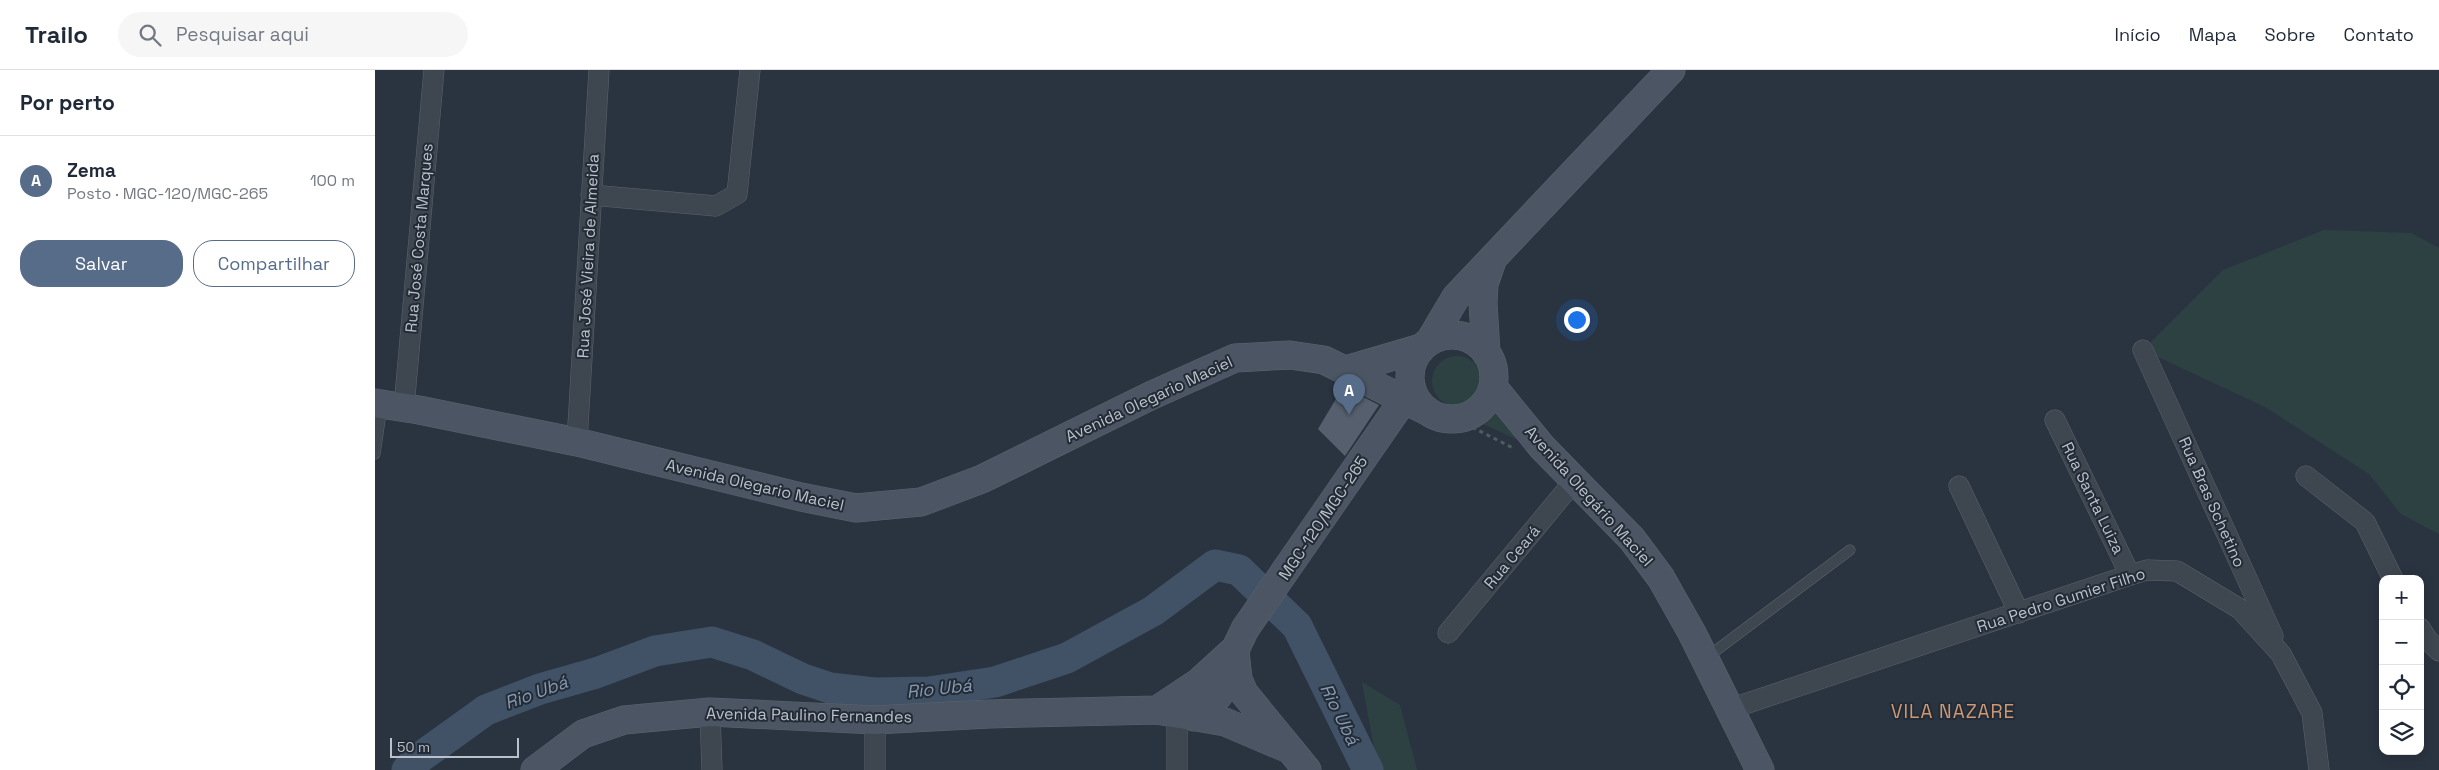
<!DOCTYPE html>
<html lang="pt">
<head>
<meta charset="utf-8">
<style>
  body { margin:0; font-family:"Space Grotesk",sans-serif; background:#f6f6f7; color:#1f2937 }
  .controls { position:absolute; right:15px; bottom:15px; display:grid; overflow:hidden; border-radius:10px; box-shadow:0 2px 12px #0003 }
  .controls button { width:45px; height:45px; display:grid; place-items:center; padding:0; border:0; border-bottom:1px solid #e0e1e3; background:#fff; color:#1f2937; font:25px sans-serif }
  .scale { position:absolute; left:15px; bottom:12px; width:129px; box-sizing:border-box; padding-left:5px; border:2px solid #bbc1ca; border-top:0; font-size:14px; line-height:18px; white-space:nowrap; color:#bbc1ca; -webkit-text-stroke:4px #222b36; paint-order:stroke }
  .you { position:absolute; left:1201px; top:249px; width:18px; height:18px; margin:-12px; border:4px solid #fff; border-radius:50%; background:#1a73e8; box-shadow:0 0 0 8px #1a73e833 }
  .badge { display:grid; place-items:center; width:32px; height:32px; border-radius:50%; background:#576c89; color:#fff; font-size:16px; font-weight:700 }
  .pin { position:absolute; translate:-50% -41px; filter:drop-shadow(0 1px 2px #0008) }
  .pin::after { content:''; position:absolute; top:26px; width:18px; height:15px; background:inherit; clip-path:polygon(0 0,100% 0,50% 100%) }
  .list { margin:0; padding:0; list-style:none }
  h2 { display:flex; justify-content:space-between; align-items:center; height:65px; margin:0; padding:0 20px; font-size:21px }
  h2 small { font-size:16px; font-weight:400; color:#747a83 }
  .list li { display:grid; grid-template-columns:32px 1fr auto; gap:15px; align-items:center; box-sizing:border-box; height:90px; padding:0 20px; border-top:1px solid #e0e1e3 }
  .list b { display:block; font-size:19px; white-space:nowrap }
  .list p { margin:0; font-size:16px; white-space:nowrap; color:#747a83 }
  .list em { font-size:16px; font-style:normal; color:#747a83 }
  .actions { display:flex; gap:10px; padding:15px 20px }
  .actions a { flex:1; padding:11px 0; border:1px solid #576c89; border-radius:20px; text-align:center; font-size:18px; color:#576c89 }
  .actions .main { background:#576c89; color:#fff }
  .icon { flex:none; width:28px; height:28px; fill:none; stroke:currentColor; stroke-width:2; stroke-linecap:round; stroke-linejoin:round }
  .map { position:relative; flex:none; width:2064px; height:700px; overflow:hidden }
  header { display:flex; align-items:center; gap:30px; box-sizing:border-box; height:70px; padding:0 25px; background:#fff; border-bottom:1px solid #e0e1e3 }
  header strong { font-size:24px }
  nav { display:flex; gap:28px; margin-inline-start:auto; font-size:18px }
  .search { width:350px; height:45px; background:#f6f6f7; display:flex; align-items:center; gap:12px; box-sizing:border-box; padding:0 18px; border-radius:28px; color:#747a83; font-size:19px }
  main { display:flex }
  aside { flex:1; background:#fff }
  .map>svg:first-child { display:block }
  .green { fill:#2d4142 }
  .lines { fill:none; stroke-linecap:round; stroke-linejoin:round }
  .river { stroke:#415267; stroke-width:31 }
  .building { fill:#555f6d }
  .lane-casing { stroke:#5c646e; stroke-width:11 }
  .street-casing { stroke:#5c646e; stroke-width:21 }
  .secondary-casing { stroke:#5c646e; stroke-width:29 }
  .path { stroke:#4c5e60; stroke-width:3; stroke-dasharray:4 4; stroke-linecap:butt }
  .lane { stroke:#3e4650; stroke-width:10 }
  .street { stroke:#3e4650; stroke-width:20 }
  .secondary { stroke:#4c5563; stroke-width:28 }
  .labels { text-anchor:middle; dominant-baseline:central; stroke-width:4; stroke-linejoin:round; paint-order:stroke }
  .street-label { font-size:16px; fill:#bbc1ca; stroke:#222b36 }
  .water-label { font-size:18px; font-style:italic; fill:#8698ae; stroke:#222b36 }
  .quarter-label { font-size:19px; letter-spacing:1px; fill:#cc9975; stroke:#222b36 }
</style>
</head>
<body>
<header>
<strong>Trailo</strong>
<div class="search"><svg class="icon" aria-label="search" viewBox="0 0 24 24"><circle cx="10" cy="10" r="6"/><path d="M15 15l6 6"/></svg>Pesquisar aqui</div>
<nav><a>Início</a><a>Mapa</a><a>Sobre</a><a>Contato</a></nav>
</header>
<main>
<aside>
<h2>Por perto<small></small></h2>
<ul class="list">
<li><span class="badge">A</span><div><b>Zema</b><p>Posto · MGC-120/MGC-265</p></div><em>100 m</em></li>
</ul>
<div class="actions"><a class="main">Salvar</a><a>Compartilhar</a></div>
</aside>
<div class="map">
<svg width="2064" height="700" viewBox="0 0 2064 700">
  <rect width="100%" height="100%" fill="#2a3440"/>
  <path class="green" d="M1949,160L2036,163L2064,178V464L2026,444L1994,404L1890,337L1768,280L1848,200Z
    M1057 311a25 25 0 1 1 50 0a25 25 0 1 1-50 0Z
    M1126,339L1141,369L1108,354Z
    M987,612L1025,635L1042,700H1003Z"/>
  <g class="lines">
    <path class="river" d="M32,700L40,691L111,640L165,619L221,603L280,581L337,572L378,585L428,609L455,618L499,623L554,622L620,612L692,588L778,541L840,495L864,500L922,556L993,700"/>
  </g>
  <path class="building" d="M968,317L1004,335L970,386L943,359Z"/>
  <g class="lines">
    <defs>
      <path id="lane" d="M0,384L7,336
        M1331,588L1475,480"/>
      <path id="street" d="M216,125L341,136L362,124L375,0
        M1768,280L1898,566
        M29,337L59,0
        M1680,350L1755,505
        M202,372L224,0
        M1931,406L1990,452L2018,509
        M1584,416L1644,543
        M2045,558L2052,569L2064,581
        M1073,563L1200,410
        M1355,639L1755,505L1772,500L1802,501L1865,539L1906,584L1937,643L1944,700
        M335,642L337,700
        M802,645V700
        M500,650V700"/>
      <path id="secondary" d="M1035 307a42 42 0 1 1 84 0a42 42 0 1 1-84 0Z
        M1056,269L1081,227L1296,0
        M1111,283L1108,233L1109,214L1118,188
        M971,300L1046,278
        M1118,317L1167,377L1257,469L1286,508L1317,563L1385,700
        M0,333L44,340L202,372L426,427L481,438L546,432L607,409L775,326L860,288L915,285L949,290L1052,341
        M860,581L863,609L869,623L932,700
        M782,640L824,612L858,581
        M819,647L844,625L860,580L870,559L1029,329L1034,316
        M160,700L208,664L249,650L335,642L500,650L614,644L782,640L850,652L916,680"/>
    </defs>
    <use href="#lane" class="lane-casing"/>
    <use href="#street" class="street-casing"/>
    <use href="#secondary" class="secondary-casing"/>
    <path class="path" d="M1083,350L1138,378"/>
    <use href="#lane" class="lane"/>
    <use href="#street" class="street"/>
    <use href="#secondary" class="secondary"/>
  </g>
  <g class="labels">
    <g class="street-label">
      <text transform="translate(44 168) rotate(-85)">Rua José Costa Marques</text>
      <text transform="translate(213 186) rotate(-87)">Rua José Vieira de Almeida</text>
      <text transform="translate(774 329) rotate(-25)">Avenida Olegario Maciel</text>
      <text transform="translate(380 415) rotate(13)">Avenida Olegario Maciel</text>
      <text transform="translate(1214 426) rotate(48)">Avenida Olegário Maciel</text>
      <text transform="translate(1718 428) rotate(64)">Rua Santa Luiza</text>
      <text transform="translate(1837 432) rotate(66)">Rua Bras Schetino</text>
      <text transform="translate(948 448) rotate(-56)">MGC-120/MGC-265</text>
      <text transform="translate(1137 487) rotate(-50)">Rua Ceará</text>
      <text transform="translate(1686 530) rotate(-18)">Rua Pedro Gumier Filho</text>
      <text transform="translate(434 645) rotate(1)">Avenida Paulino Fernandes</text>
    </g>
    <g class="water-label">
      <text transform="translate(564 618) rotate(-6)">Rio Ubá</text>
      <text transform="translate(161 622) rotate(-20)">Rio Ubá</text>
      <text transform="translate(965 644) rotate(64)">Rio Ubá</text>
    </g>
    <g class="quarter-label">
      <text x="1578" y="641">VILA NAZARE</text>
    </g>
  </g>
</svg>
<div class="controls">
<button>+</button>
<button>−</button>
<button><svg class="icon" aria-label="locate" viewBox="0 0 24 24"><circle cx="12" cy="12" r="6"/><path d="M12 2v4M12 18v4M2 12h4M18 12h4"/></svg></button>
<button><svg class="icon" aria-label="layers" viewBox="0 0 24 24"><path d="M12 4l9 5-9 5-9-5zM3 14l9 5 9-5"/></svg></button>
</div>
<div class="scale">50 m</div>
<div class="you"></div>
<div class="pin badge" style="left:974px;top:345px">A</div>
</div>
</main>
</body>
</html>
